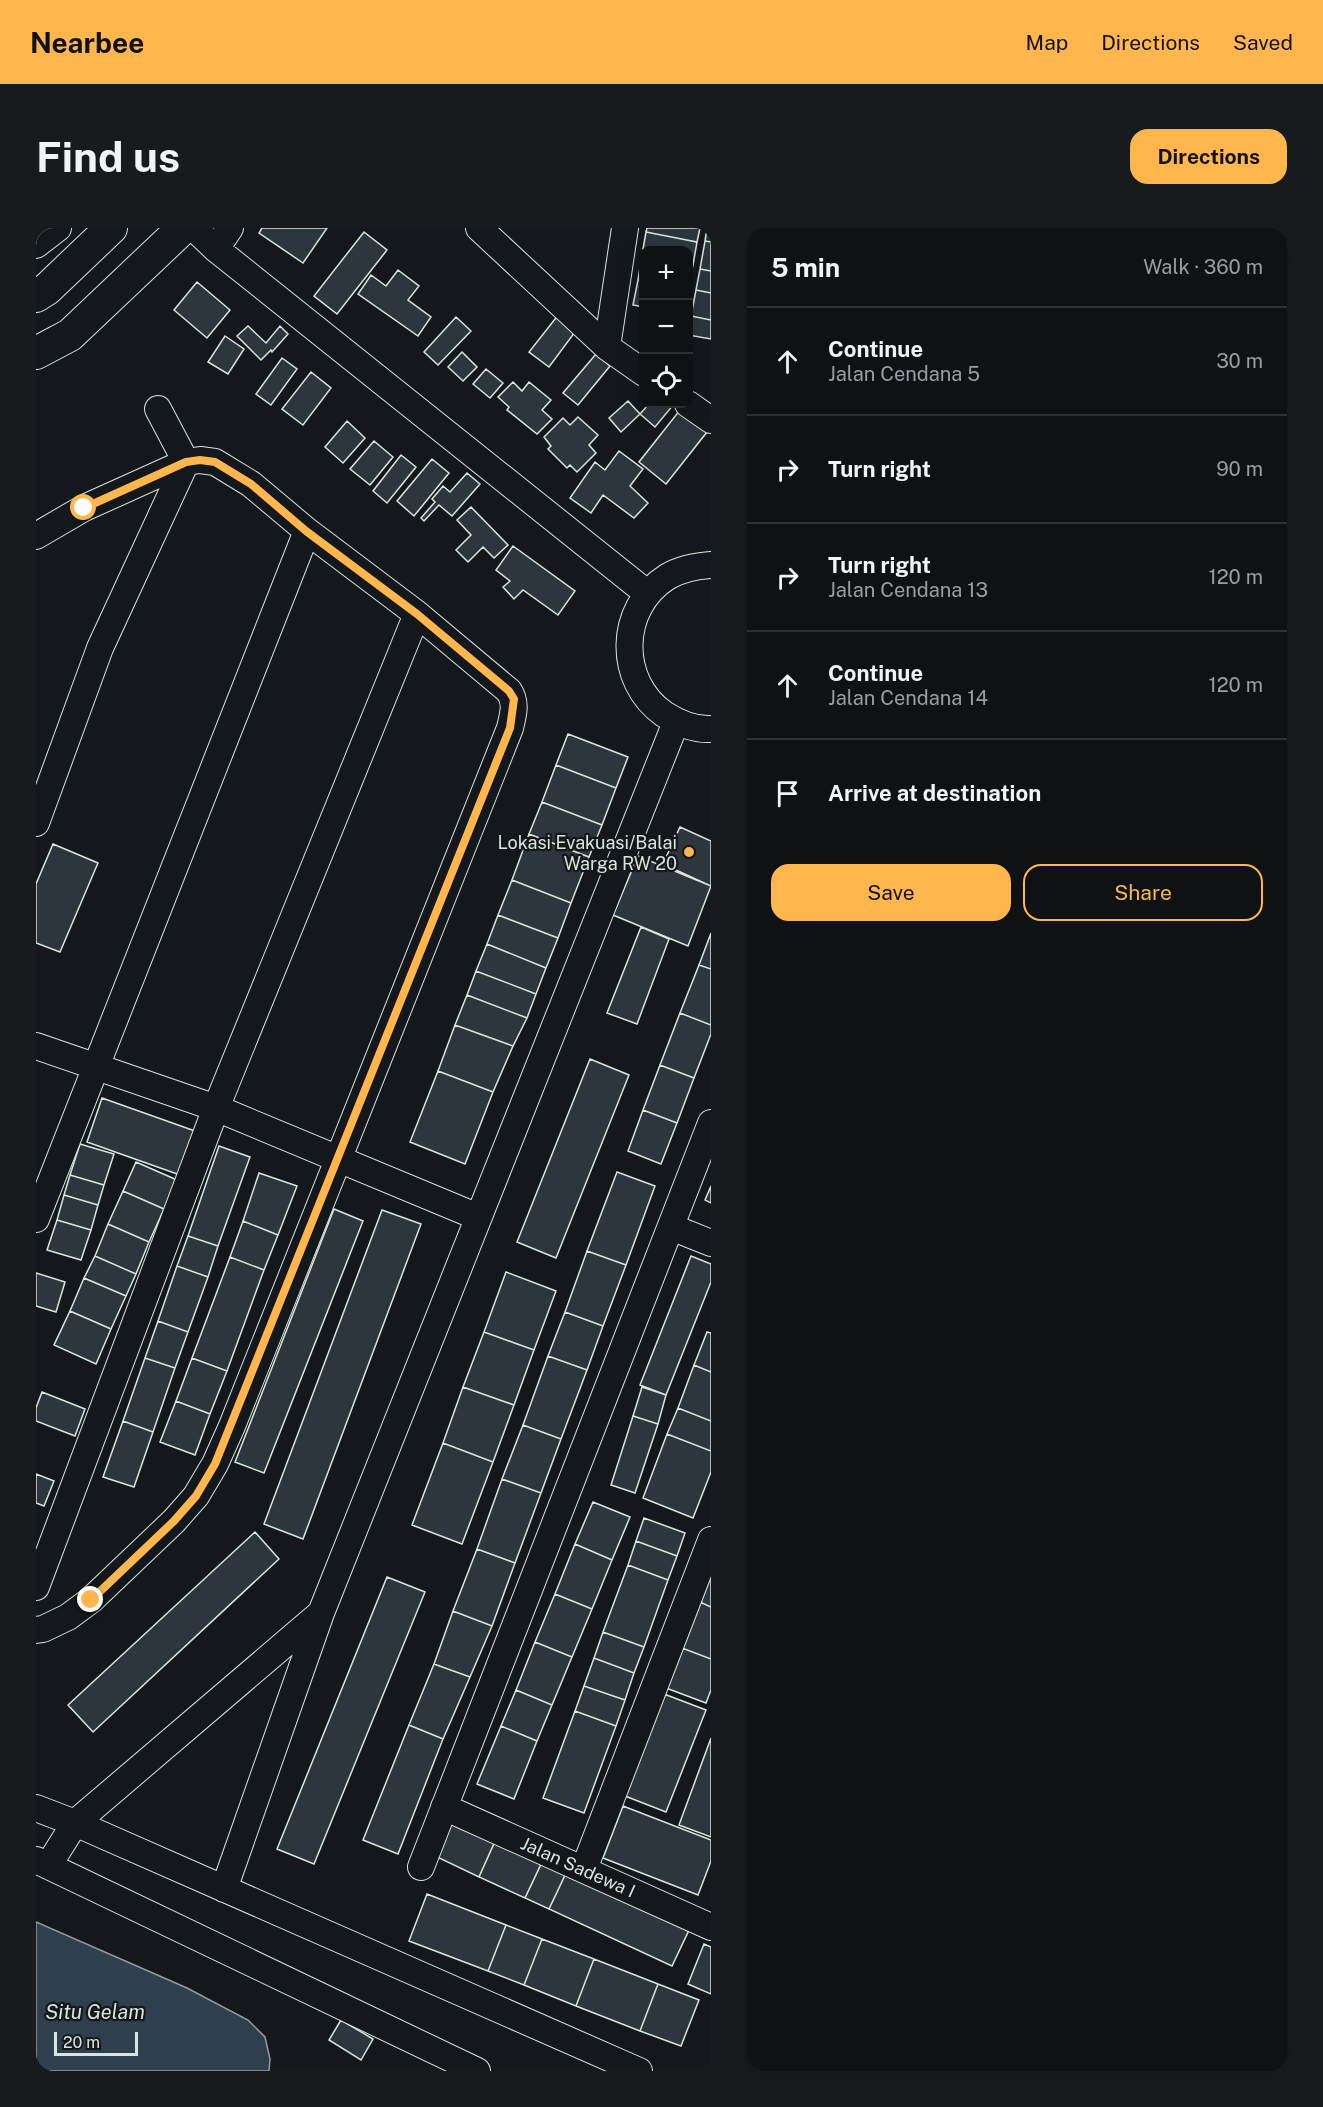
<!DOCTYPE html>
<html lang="en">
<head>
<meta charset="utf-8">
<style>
  body { margin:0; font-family:"Public Sans",sans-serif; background:#181b1e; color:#f1f3f6 }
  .controls { position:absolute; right:18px; top:18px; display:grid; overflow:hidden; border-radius:12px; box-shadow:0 6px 24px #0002 }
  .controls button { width:54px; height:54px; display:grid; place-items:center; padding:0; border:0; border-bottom:2px solid #2f3234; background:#0f1215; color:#f1f3f6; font:30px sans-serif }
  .scale { position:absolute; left:18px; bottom:15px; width:84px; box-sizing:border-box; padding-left:6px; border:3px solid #d8e6dc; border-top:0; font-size:16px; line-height:21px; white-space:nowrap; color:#d8e6dc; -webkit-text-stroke:4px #14181c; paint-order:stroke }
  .stop { position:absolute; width:18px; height:18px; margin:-14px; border:4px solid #ffb74d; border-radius:50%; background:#fff }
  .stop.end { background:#ffb74d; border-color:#fff; box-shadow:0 2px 6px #0008 }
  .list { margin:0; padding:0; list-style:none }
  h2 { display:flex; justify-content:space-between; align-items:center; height:78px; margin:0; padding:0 24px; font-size:26px }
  h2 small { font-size:20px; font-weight:400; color:#9b9ea0 }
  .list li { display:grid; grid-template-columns:39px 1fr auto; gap:18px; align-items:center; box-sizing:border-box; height:108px; padding:0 24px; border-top:2px solid #2f3234 }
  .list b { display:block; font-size:22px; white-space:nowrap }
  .list p { margin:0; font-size:20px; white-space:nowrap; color:#9b9ea0 }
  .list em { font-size:20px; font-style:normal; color:#9b9ea0 }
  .actions { display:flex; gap:12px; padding:18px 24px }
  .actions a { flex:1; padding:14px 0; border:2px solid #ffb74d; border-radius:18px; text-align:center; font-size:21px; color:#ffb74d }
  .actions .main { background:#ffb74d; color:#111 }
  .icon { flex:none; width:33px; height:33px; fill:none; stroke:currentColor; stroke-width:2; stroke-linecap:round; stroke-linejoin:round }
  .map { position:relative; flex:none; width:675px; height:1843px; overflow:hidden; border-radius:18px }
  header { display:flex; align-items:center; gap:36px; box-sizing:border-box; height:84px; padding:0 30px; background:#ffb74d; color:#111 }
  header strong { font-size:28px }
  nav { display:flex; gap:33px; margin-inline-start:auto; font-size:21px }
  .intro { display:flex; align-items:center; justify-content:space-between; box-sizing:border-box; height:144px; padding:0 36px }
  h1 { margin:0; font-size:42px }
  .button { padding:15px 27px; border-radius:18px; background:#ffb74d; color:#111; font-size:21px; font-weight:700 }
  main { display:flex; gap:36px; padding:0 36px }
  aside { flex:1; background:#0f1215; border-radius:18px; box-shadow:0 6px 24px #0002 }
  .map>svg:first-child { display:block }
  .water { fill:#2f3f4d; stroke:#939e99; stroke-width:1.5 }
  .building { fill:#2c363c; stroke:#d8e6dc; stroke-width:1.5 }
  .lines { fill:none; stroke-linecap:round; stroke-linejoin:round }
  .minor-casing { stroke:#d8e6dc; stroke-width:28 }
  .tertiary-casing { stroke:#d8e6dc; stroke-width:34 }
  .minor { stroke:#14181c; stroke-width:26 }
  .tertiary { stroke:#14181c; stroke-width:32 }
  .route { stroke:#ffb74d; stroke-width:8 }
  .poi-dot { fill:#ffb74d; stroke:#14181c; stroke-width:2 }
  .labels { text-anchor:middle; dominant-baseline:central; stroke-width:4.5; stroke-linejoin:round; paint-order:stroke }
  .poi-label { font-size:18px; fill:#d8e6dc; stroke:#14181c; text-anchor:end }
  .street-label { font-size:18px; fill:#d8e6dc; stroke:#14181c }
  .water-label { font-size:20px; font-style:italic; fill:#d8e6dc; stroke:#14181c }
</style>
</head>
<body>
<header>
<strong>Nearbee</strong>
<nav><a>Map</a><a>Directions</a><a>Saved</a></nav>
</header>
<div class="intro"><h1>Find us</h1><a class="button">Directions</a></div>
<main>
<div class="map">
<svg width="675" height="1843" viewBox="0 0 675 1843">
  <rect width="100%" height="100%" fill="#14181c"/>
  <path class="water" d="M0,1694L151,1760L212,1792L229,1809L234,1831L233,1843H0Z"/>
  <path class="building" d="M226,0H291L267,35L223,5Z
    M611,0H664L661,14L610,4Z
    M671,0H675V14L669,13Z
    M328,4L351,22L301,86L278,68Z
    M610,4L661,14L657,37L652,36V22H608L606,27Z
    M669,13L675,14V43L664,41Z
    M606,27L608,28V53L602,52Z
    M652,36L657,37L652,61Z
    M664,41L675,43V65L660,62Z
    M362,42L383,58L372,72L395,89L382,108L322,66L335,47L350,58Z
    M602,52L608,53V79L597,77Z
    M161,54L194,82L171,110L138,82Z
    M660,62L675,65V92L655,88Z
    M523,86L542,100L513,139L493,124Z
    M655,88L675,92V111L652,107Z
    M420,89L435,103L402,137L388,124Z
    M212,98L230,115L244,98L252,106L236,124L235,122L225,132L201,108Z
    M189,108L208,121L192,146L172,134Z
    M426,124L441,139L427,153L412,139Z
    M560,126L574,138L542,177L527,165Z
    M246,130L261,141L235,177L220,166Z
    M450,141L467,155L454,170L437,156Z
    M275,144L295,160L267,197L246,181Z
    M477,154L486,163L493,154L515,172L506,182L516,191L501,206L471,182L473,179L462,169Z
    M592,173L604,186L585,204L573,190Z
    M613,176H638L619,199L604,186Z
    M644,182L671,204L630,256L603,234Z
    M542,189L562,207L553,217L560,225L541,244L534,237L531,240L512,221L515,218L508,209L527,190L534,197Z
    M311,193L329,210L307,235L289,219Z
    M338,213L357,229L334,257L314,241Z
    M583,223L607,241L594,258L612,275L598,290L567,267L555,285L534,270L559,234L569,242Z
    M365,227L380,239L351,275L337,263Z
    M396,231L413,245L378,288L361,273Z
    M431,245L444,256L416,288L403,277L388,293L385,290L399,274L396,271L407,258L414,264Z
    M435,279L472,317L458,330L447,319L432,334L420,322L435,307L421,292Z
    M477,318L539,363L522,387L487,362L478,371L467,359L474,353L460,342Z
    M532,506L592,529L580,560L520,537Z
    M520,537L580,560L566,597L506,574Z
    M506,574L566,597L553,629L493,606Z
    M644,599L675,613V658L627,636Z
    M493,606L553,629L535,675L476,652Z
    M17,616L62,635L24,724L0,715V656Z
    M602,628L675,658L652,718L577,687Z
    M476,652L535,675L522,710L462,687Z
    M462,687L522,710L510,740L451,716Z
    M605,699L633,711L601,796L571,785Z
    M675,705V741L663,737Z
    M451,716L510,740L500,766L440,743Z
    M663,737L675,741V797L644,785Z
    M440,743L500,766L491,790L431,767Z
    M431,767L491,790L477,818L419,797Z
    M644,785L675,797V806L658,850L624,837Z
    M419,797L477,818L457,864L402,843Z
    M554,831L593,847L520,1030L481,1014Z
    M624,837L658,850L641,895L607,882Z
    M402,843L457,864L429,936L374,914Z
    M66,870L159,903L144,947L51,914Z
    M607,882L641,895L625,936L592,923Z
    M44,916L78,926L68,957L34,947Z
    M183,918L214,929L182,1018L152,1008Z
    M100,934L141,952L128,981L87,963Z
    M581,944L619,958L590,1037L551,1023Z
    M223,945L261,958L242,1007L207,993Z
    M34,947L68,957L62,977L28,967Z
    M675,958V975L669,972Z
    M87,963L128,981L113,1014L72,996Z
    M28,967L62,977L55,1002L21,992Z
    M298,981L327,993L228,1245L199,1234Z
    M346,982L385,996L267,1311L228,1296Z
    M21,992L55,1002L45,1032L11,1022Z
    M207,993L242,1007L228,1042L194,1029Z
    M72,996L113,1014L100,1046L59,1028Z
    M152,1008L182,1018L172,1049L141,1038Z
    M551,1023L590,1037L567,1098L529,1084Z
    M59,1028L100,1046L90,1068L48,1050Z
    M655,1028L675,1036V1054L630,1167L604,1157Z
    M194,1029L228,1042L191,1143L156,1130Z
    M141,1038L172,1049L152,1104L122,1093Z
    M470,1044L520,1063L498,1122L448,1104Z
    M0,1045L29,1054L20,1084L0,1078Z
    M48,1050L90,1068L75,1101L34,1083Z
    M34,1083L75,1101L60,1136L18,1117Z
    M529,1084L567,1098L551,1142L512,1128Z
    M122,1093L152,1104L139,1140L109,1130Z
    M448,1104L498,1122L478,1177L427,1159Z
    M671,1104L675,1105V1144L658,1137Z
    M512,1128L551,1142L525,1211L487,1197Z
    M109,1130L139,1140L117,1204L87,1193Z
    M156,1130L191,1143L174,1186L140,1173Z
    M658,1137L675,1144V1193L642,1180Z
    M427,1159L478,1177L457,1234L407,1215Z
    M606,1159L630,1167L622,1196L597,1188Z
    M6,1164L49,1181L39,1208L0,1193V1180Z
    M140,1173L174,1186L159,1227L124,1214Z
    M642,1180L675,1193V1223L631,1206Z
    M597,1188L622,1196L599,1265L575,1257Z
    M87,1193L117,1204L98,1259L67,1249Z
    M487,1197L525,1211L505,1265L466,1251Z
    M631,1206L675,1223V1244L657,1290L607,1270Z
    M407,1215L457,1234L426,1316L376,1297Z
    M0,1246L18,1253L8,1278L0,1275Z
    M466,1251L505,1265L479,1335L441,1321Z
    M557,1274L594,1289L576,1332L539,1316Z
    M608,1290L649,1305L641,1328L600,1313Z
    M219,1304L243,1331L57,1504L32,1477Z
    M600,1313L641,1328L632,1352L592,1337Z
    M539,1316L576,1332L556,1381L519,1366Z
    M441,1321L479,1335L456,1398L417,1383Z
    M592,1337L632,1352L608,1419L567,1404Z
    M675,1347V1379L664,1374Z
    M351,1349L389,1364L278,1636L241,1621Z
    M519,1366L556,1381L536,1429L499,1414Z
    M664,1374L675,1379V1431L646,1420Z
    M417,1383L456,1398L434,1449L398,1436Z
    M567,1404L608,1419L598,1445L558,1430Z
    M499,1414L536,1429L516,1477L480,1462Z
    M646,1420L675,1431V1462L670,1475L630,1460Z
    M558,1430L598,1445L589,1472L548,1458Z
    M398,1436L434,1449L407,1511L373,1497Z
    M548,1458L589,1472L580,1498L539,1483Z
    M480,1462L516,1477L501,1513L465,1498Z
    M628,1466L670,1482L630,1584L589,1568Z
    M539,1483L580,1498L548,1585L507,1570Z
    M373,1497L407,1511L362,1626L327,1612Z
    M465,1498L501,1513L478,1571L441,1556Z
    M675,1510V1609L643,1597Z
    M587,1578L675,1612V1633L662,1667L567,1630Z
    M416,1591L460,1611L443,1649L399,1628Z
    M460,1611L507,1632L489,1670L443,1649Z
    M507,1632L531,1643L513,1681L489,1670Z
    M531,1643L654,1700L636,1738L513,1681Z
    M391,1666L470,1697L452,1743L373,1713Z
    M470,1697L506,1711L488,1757L452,1743Z
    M506,1711L558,1731L540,1778L488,1757Z
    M668,1716L675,1719V1766L652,1756Z
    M558,1731L622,1756L604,1803L540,1778Z
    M622,1756L663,1772L645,1818L604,1803Z
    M305,1792L337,1811L325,1832L293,1812Z"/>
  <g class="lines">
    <defs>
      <path id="minor" d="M158,0L180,21L612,366
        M443,0L571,119L608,145
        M0,17L22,0
        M180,21L194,0
        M571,119L589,0
        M652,176L675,192
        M122,181L150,234
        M0,308L48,280L150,234L164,232L179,234L215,256L271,303L381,386L473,463C481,475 477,487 474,500L196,1198L179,1236L160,1268L138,1293L55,1372L32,1389L7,1401L0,1402
        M675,337C660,338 644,341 631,349C582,380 581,453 628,486C642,495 657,502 675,501
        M0,595L64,420L150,234
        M0,818L180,880L442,989
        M0,991L271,303
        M635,999L675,1015
        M0,1359L180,880L381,386
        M408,1579L675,1699
        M0,1580L39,1595L603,1843
        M0,1632L441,1843
        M12,1638L39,1595L285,1385
        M385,1639L675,895
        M548,1641L675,1312
        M188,1661L285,1385L640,494"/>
      <path id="tertiary" d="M0,68L11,61L75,0
        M0,125L34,107L147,0"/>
    </defs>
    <use href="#minor" class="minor-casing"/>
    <use href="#tertiary" class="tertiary-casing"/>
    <use href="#minor" class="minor"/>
    <use href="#tertiary" class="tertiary"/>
  </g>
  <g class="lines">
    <path class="route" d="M48,280L150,234L164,232L179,234L215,256L270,303L381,386L473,463L478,471L474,500L179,1236L160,1268L138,1293L55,1372"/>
  </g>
  <circle class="poi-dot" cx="653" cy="624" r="6"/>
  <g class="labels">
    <g class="poi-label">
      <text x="641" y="614">Lokasi Evakuasi/Balai<tspan x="641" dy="21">Warga RW 20</tspan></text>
    </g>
    <g class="street-label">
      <text transform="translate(542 1639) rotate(24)">Jalan Sadewa I</text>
    </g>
    <g class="water-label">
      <text x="59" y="1784">Situ Gelam</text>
    </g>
  </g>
</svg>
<div class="controls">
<button>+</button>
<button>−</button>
<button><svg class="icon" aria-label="locate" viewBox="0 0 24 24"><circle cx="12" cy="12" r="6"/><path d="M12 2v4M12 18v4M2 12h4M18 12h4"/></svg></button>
</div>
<div class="scale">20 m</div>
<div class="stop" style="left:48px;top:280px"></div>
<div class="stop end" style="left:55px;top:1372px"></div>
</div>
<aside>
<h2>5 min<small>Walk · 360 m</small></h2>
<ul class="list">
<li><svg class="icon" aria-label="ahead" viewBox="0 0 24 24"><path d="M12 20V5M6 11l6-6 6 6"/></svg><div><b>Continue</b><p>Jalan Cendana 5</p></div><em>30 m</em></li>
<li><svg class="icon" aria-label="right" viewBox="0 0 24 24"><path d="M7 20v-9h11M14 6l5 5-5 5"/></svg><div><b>Turn right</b></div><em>90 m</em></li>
<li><svg class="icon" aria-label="right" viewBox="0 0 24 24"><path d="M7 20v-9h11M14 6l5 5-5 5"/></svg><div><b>Turn right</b><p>Jalan Cendana 13</p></div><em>120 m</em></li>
<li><svg class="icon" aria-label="ahead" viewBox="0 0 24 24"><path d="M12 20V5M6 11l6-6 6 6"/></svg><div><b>Continue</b><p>Jalan Cendana 14</p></div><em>120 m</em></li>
<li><svg class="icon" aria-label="arrive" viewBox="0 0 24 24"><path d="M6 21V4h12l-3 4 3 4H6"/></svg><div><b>Arrive at destination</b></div></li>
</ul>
<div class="actions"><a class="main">Save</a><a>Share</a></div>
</aside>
</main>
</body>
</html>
